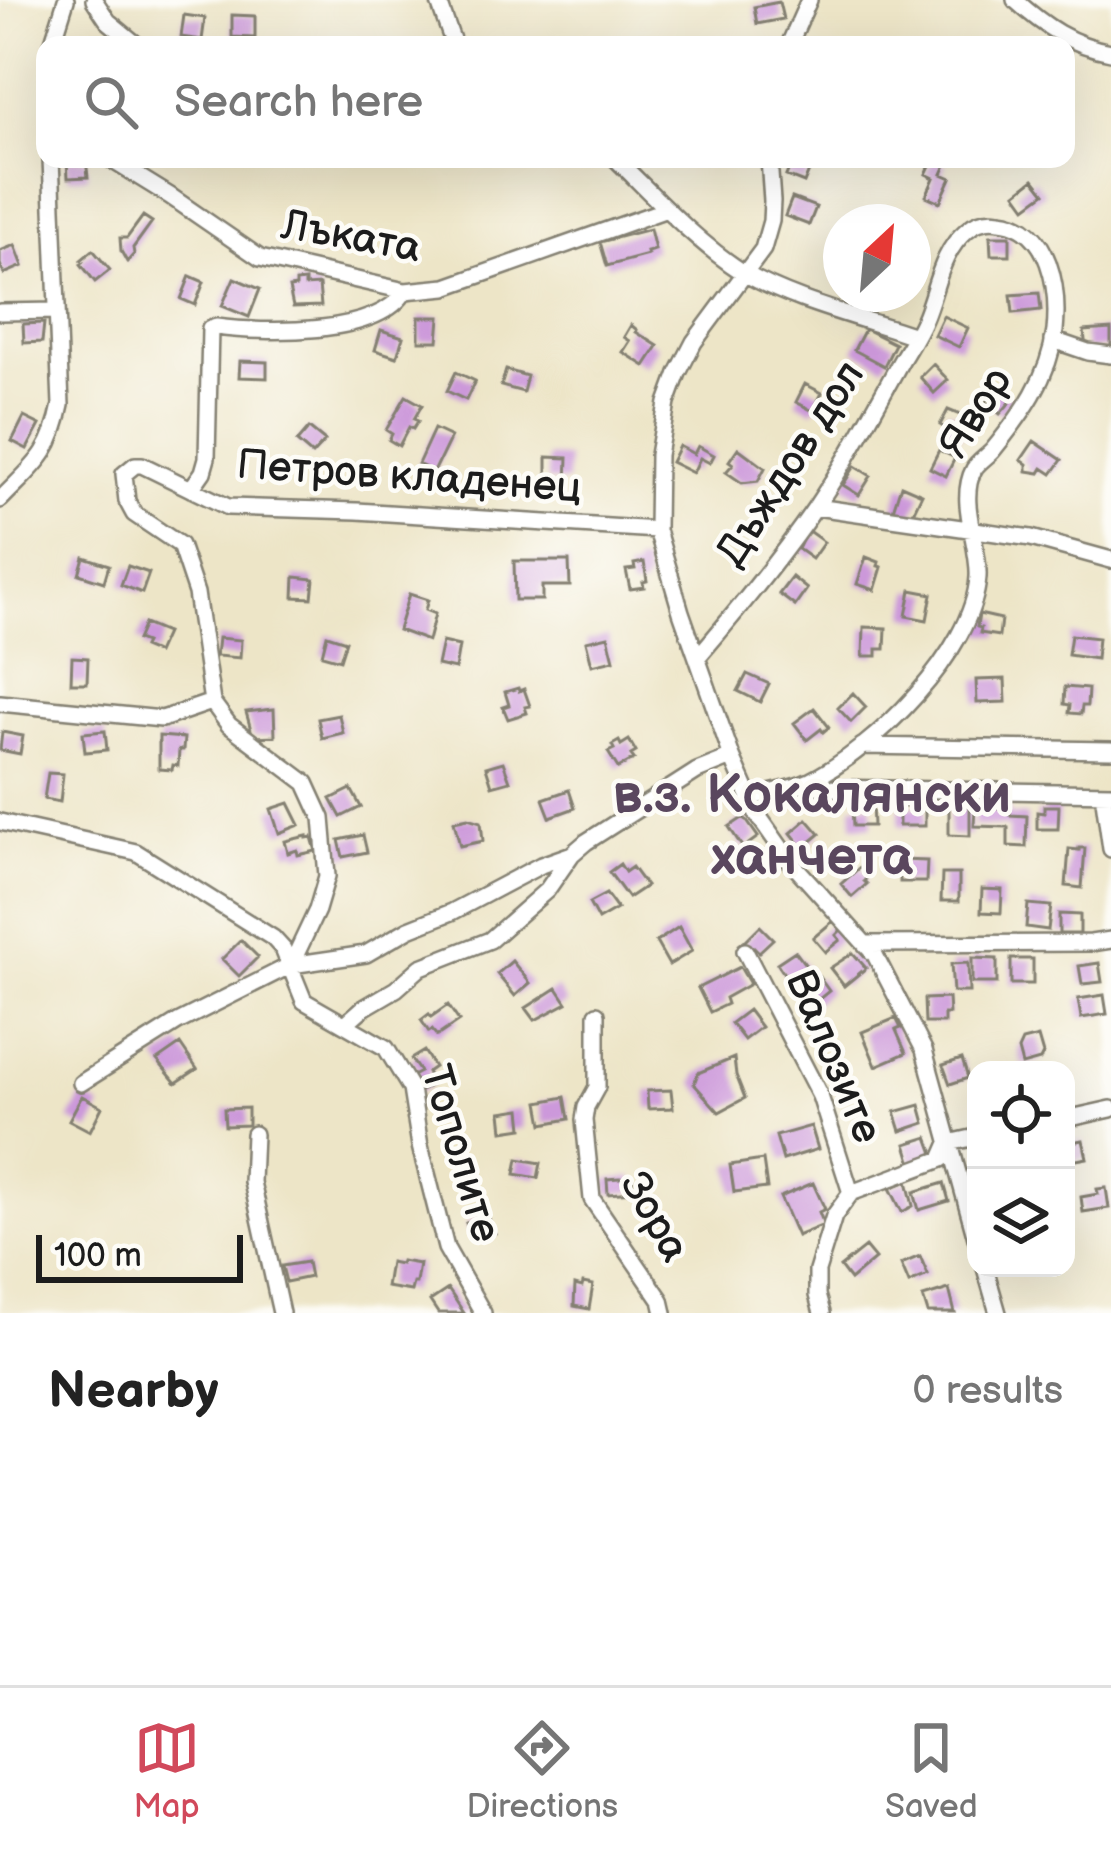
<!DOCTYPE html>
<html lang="en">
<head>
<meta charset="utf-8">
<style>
  body { margin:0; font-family:"Balsamiq Sans",sans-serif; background:#f6f6f6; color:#222 }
  .controls { position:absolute; right:36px; bottom:36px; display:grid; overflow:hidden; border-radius:24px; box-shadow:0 12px 48px #0002 }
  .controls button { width:108px; height:108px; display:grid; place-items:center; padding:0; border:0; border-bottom:3px solid #e0e0e0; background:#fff; color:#222; font:60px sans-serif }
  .compass { position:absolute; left:823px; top:204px; width:108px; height:108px; border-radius:50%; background:#fff; box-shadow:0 12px 48px #0002; rotate:26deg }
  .scale { position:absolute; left:36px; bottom:30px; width:207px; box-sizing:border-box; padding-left:12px; border:6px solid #1c1c1c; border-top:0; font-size:33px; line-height:42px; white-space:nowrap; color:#1c1c1c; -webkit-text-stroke:9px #fdfcf7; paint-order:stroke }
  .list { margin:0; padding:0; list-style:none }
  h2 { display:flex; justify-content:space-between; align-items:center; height:156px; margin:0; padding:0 48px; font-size:51px }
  h2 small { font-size:39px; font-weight:400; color:#767676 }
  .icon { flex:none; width:66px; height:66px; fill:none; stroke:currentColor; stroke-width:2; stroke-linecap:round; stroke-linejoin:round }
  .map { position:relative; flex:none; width:1111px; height:1313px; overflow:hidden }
  .search { position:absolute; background:#fff; box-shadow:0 12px 48px #0002; left:36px; right:36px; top:36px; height:132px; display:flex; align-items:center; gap:30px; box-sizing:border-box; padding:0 42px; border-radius:24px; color:#767676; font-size:45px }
  .sheet { height:372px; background:#fff }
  nav { display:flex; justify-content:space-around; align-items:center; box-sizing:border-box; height:168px; border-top:3px solid #e0e0e0; background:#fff; font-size:33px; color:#767676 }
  nav a { display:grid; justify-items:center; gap:6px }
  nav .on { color:#d1495b }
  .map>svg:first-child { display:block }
  .building { fill:#cc98da }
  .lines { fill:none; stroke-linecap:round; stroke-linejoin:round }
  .street-casing { stroke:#848072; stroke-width:20 }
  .street { stroke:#fff; stroke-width:15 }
  .labels { text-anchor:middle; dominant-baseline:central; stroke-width:9; stroke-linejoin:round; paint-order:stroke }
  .street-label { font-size:42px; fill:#1c1c1c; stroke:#fdfcf7 }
  .district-label { font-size:54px; font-weight:bold; fill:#5a475e; stroke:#fdfcf7 }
</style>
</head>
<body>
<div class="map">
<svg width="1111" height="1313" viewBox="0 0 1111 1313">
  <rect width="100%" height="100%" fill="#fdfcf7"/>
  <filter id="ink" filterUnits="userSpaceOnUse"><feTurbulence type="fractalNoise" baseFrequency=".00833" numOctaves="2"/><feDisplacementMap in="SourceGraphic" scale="24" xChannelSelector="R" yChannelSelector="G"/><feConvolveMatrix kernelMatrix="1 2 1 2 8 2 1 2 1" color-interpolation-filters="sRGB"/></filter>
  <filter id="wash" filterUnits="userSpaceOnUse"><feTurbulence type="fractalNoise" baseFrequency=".004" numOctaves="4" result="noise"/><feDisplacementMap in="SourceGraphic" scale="48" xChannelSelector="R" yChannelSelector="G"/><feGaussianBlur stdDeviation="2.7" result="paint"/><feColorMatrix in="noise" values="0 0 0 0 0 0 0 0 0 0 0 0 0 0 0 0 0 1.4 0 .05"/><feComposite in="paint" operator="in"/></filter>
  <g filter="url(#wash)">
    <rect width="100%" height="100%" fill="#ede5c7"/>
    <g id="blocks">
      <path class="building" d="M779,2L783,19L757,24L754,7Z
        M184,15L205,18L202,40L181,37Z
        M232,15L255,16V38L232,37Z
        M67,159H86L88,177L68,178Z
        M793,159L811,166L804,183L786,176Z
        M933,159L946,165L942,174L951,178L940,202L926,196L934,178L926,174Z
        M1034,179L1045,193L1026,207L1016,193Z
        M792,198L816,207L809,225L785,216Z
        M143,216L152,222L133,248L134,254L127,262L121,251L120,238H127Z
        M650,229L655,250L647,252L648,255L607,266L600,242Z
        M990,236H1010V255H991Z
        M15,245L23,266L4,274L0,264V251Z
        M93,250L110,270L95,282L81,264L83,262L81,260Z
        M190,276L204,282L195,305L181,299Z
        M234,278L260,289L249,317L222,306Z
        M305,281V286L319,285L321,306L293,307L289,288L296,287V282Z
        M1039,293L1041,310L1013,313L1011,295Z
        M943,316L968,328L959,347L934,335Z
        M419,317H440L438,341H419Z
        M44,323L42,342L24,343L23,324Z
        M631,325L637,330L636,332L658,346L645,366L623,352L630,341L624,337Z
        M865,329L895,344L884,366L854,350Z
        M1111,329V347L1086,350L1084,331Z
        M381,330L403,337L397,357L375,350Z
        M240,361L267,362V378L239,377Z
        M933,364L948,380L934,393L920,377Z
        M506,370L527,376L523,392L501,386Z
        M456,372L475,381L466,400L447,391Z
        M805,384L822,393L813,411L796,402Z
        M998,387L1013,399L1000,414L986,402Z
        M406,396L422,405L414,419L418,421L413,429L409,427L399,446L389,440L392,434L386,430Z
        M948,410L970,419L960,437L940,425Z
        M24,417L40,425L27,449L12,441Z
        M309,428L325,441L312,455L297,442Z
        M434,429L451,437L434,472L418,464Z
        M1034,441L1062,460L1052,474L1043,468L1040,473L1027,471V464L1021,460Z
        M679,446L694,454L698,446L714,455L710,463L700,458L693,473L671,462Z
        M738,448L765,468L758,481L742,483L726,472L733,464L729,461Z
        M939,450L955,458L946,476L930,468Z
        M547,457L568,458L567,482L547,481Z
        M855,466L871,476L859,495L843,485Z
        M901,485L922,494L912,515L893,510Z
        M807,530L824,542L812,559L798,549Z
        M84,557L109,565L104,582L79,574Z
        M866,557L879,562L878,566L882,567L875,590L857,584Z
        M514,561H569L570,586H542V600H515Z
        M644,562L647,581L643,582L644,587L630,589L626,570L635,569L634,564Z
        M128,566L149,573L142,593L121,585Z
        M295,577L314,579L312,598L294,597Z
        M792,577L807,589L795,606L779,594Z
        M911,590L932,594L927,620L906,616Z
        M409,594L428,600L425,610L435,614L428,641L398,630Z
        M979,614L1001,619L999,636L980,633L981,628L977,627Z
        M144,624L166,633L157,653L143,647L145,643L137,640Z
        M864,627L886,628L885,649H877V656H863Z
        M327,635L346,641L340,660L322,655Z
        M1071,635L1098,638L1096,659L1068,655Z
        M608,636L614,660L592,665L586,641Z
        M218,638L241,640L240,658L216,656Z
        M442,642L459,646L455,669L437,665Z
        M72,657L88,658L87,683H71Z
        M747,674L769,684L760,702L738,691Z
        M1005,679L1006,702L977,703L976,680Z
        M1065,687L1088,689L1087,706H1082L1081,714L1069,713L1070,705L1064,704Z
        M518,688L519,691L524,689L530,706L525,707L527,713L508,719L503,707L509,705L505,692Z
        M853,693L866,707L851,722L838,708Z
        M814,708L829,727L823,732L821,729L807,740L794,723Z
        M274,709L275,736L253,737L246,712Z
        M339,715L343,733L322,738L318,719Z
        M105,731L107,750L85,752L83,733Z
        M2,732L23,736L20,754L0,750Z
        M159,736L184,738L183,750H179L178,766L173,765L172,770L159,769Z
        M629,740L636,752L631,755L634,759L618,768L608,752L614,749L612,745L619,741L621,745Z
        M503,762L510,781L492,786L486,767Z
        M48,773L63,774L60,802L44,799Z
        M351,789L361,807L341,817L331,799Z
        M569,790L575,808L550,817L543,799Z
        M289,803L300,825L279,833L271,809Z
        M872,804L873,826H853L852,805Z
        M949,806H970V836L949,835Z
        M1044,806H1059L1058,829H1037V812L1044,813Z
        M899,807H925V826H899Z
        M975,807L1010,808V815L1027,816L1026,847L1008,846V827L974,826Z
        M744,817L758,837L743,848L729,827Z
        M468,818L481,822L483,841L460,846L454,821Z
        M807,819L820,834L803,848L791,833Z
        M363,835L367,852L343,857L339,840Z
        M307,836V838L312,837L316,851L298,855L297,850L288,853L285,841Z
        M1079,848H1085L1082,888L1066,886L1069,849L1079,850Z
        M900,860L927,861L926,882H900Z
        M620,864L625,872L632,867L646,886L628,898L609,872Z
        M860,867L868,877L864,881L867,884L852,897L841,884Z
        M942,874H959V901H941Z
        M982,889L1002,890L1001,913L981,912Z
        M606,894L617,909L598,920L589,903Z
        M1028,904L1051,906L1048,930L1026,927Z
        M1059,914L1080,915V934H1059Z
        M833,921L841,930L836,935L840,940L825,952L813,938Z
        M760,926L773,939L759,952L754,947L751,949L744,942Z
        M679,927L692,951L669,965L656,942Z
        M241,940L258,957L239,976L222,959Z
        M795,951L807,967L788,980L777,963Z
        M853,953L866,968L844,986L830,968Z
        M972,958L997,959V983H972Z
        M1011,959H1033V984H1011Z
        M512,961L530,983L515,996L497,974Z
        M968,963L969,992H953L951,964Z
        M1099,963L1102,982L1082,984L1079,966Z
        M740,967L750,984L725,998L727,1004L710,1012L698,988Z
        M819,977L829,991L812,1005L799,989Z
        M557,988L567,1003L535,1020L526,1008Z
        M1104,995L1107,1014L1081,1018L1078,999Z
        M948,998L949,1014H944V1023H925L924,999Z
        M448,1005L459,1021L437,1036L432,1030L429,1032L421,1020L429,1014L431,1017Z
        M748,1010L761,1027L744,1040L731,1023Z
        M896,1018L901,1028L896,1030L906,1053L876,1066L862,1032Z
        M1038,1037L1043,1054L1040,1060L1022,1065L1018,1050L1022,1041Z
        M180,1044L197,1069L176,1083L157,1060Z
        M424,1051L434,1067L427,1072L433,1084L417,1093L409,1078L420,1072L411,1059Z
        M734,1058L736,1075L745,1098L719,1112L694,1084L698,1073Z
        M962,1059L968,1078L950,1084L943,1065Z
        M671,1090L673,1108L648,1109L647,1091Z
        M82,1096L102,1107L90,1131L69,1120Z
        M565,1097L569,1119L543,1124L539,1102Z
        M920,1105L925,1123L901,1131L895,1112Z
        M248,1108V1125L225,1126L224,1109Z
        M521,1109L523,1128L503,1131L501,1112Z
        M811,1126L818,1149L783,1160L776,1136Z
        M928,1137L935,1156L912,1164L906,1144Z
        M1083,1140L1087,1158L1066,1162V1143Z
        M518,1159L541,1163L538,1178L515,1174Z
        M763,1160L767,1188L734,1192L730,1165Z
        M632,1177L633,1192L608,1194L607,1179Z
        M907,1181L913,1206L902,1212L890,1188Z
        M813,1183L825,1209L819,1212L824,1225L797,1236L780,1197Z
        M944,1183L949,1201L919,1210L914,1192Z
        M1106,1188L1109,1208L1083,1212L1081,1197L1098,1194L1097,1189Z
        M487,1214L495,1233L473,1240L466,1223Z
        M865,1247L875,1259L850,1280L840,1267Z
        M920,1256L928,1275L909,1283L901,1264Z
        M401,1261L419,1264L416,1283H413L411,1291L386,1287L390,1262L400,1264Z
        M307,1262L310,1277L286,1282L282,1266Z
        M583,1283L593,1285L589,1309L574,1306L575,1285L582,1287Z
        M448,1289L464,1313H438L430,1301Z
        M949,1289L955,1313H928L923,1297Z"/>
    </g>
  </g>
  <g filter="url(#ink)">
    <use href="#blocks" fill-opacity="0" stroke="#848072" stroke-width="3"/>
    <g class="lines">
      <defs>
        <path id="street" d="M94,0L108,21L137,45
          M438,0L454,45
          M1015,0C1044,26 1071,45 1111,52
          M52,45L66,0
          M789,45L809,0
          M110,159L170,196L260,258L405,291L446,287L667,209
          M616,159C655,197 695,241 741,271C788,300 862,318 915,336
          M769,159L772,201L771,221L763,249L694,342L678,373L667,403L658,455L657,530L681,612L732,757L757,814L790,861L875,955L924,1050L976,1238
          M0,312L56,311
          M1053,340L1088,352L1111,355
          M191,489L203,472L207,458L210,329L216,327C262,333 378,337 405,291
          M0,500C34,465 51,456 61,405L51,159
          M816,507L1031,538L1111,560
          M697,658C738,610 779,560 815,508C847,461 874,409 902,359C910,346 918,333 924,319C937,289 940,253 967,230C976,222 988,219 1000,221C1051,226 1059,291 1055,331C1049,378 1022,414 993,450C988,456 978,462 974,469C957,501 980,545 978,577C973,652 874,749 810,781C791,790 769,792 749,798
          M0,703L162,719L212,702
          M862,746L1111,750
          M805,783L829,788L1111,793
          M1103,793L1111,849
          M0,822L136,852L273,938L283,949L304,1001L386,1048L411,1089L420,1146L446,1248L483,1313
          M866,944L1091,943L1111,940
          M745,951L820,1096L851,1193
          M291,965L317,910L327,876L322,818L306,783L229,725L212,702L196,593L180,545L134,514L127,501L124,474L135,465H142L228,507L357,511L657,530
          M597,1014V1087L586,1107L584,1120L592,1199L661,1300L664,1313
          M345,1024L362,1009L396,989L421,967L490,940L547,890L572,854L586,842L697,771L732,757
          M81,1083L178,1022L291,965L366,954L409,929L452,912L541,865L572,854
          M1066,1119L1111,1109
          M254,1134L252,1182L281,1313
          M985,1268L998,1313
          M822,1313L817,1295V1271L834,1216L851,1193L942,1159L949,1143L976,1137"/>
      </defs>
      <use href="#street" class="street-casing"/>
      <use href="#street" class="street"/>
    </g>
  </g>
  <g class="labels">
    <g class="street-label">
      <text transform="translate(351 237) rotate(10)">Лъката</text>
      <text transform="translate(976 413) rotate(-58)">Явор</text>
      <text transform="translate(791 464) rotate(-57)">Дъждов дол</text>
      <text transform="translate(409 477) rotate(4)">Петров кладенец</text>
      <text transform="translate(833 1057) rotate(67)">Валозите</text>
      <text transform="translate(460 1154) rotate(73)">Тополите</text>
      <text transform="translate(654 1217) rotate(60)">Зора</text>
    </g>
    <g class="district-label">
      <text x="812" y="795">в.з. Кокалянски<tspan x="812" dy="62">ханчета</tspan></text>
    </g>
  </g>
</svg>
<div class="controls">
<button><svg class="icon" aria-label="locate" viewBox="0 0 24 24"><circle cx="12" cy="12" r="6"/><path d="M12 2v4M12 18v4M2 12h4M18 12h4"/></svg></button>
<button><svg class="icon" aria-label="layers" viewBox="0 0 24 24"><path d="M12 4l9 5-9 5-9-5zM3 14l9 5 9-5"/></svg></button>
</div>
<svg class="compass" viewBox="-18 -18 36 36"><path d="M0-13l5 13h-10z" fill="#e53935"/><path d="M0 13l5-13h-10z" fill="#767676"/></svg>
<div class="scale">100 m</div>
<div class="search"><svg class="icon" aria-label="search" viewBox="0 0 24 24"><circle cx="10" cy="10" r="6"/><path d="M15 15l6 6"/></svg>Search here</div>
</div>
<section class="sheet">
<h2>Nearby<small>0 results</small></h2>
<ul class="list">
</ul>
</section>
<nav>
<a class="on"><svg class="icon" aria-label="map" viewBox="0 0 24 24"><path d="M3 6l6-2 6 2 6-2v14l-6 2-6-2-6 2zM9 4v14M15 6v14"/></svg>Map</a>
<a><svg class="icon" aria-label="directions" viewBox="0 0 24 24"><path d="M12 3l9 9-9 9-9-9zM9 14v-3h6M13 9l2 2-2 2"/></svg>Directions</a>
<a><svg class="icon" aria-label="saved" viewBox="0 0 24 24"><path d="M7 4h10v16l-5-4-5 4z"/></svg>Saved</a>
</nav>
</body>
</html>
